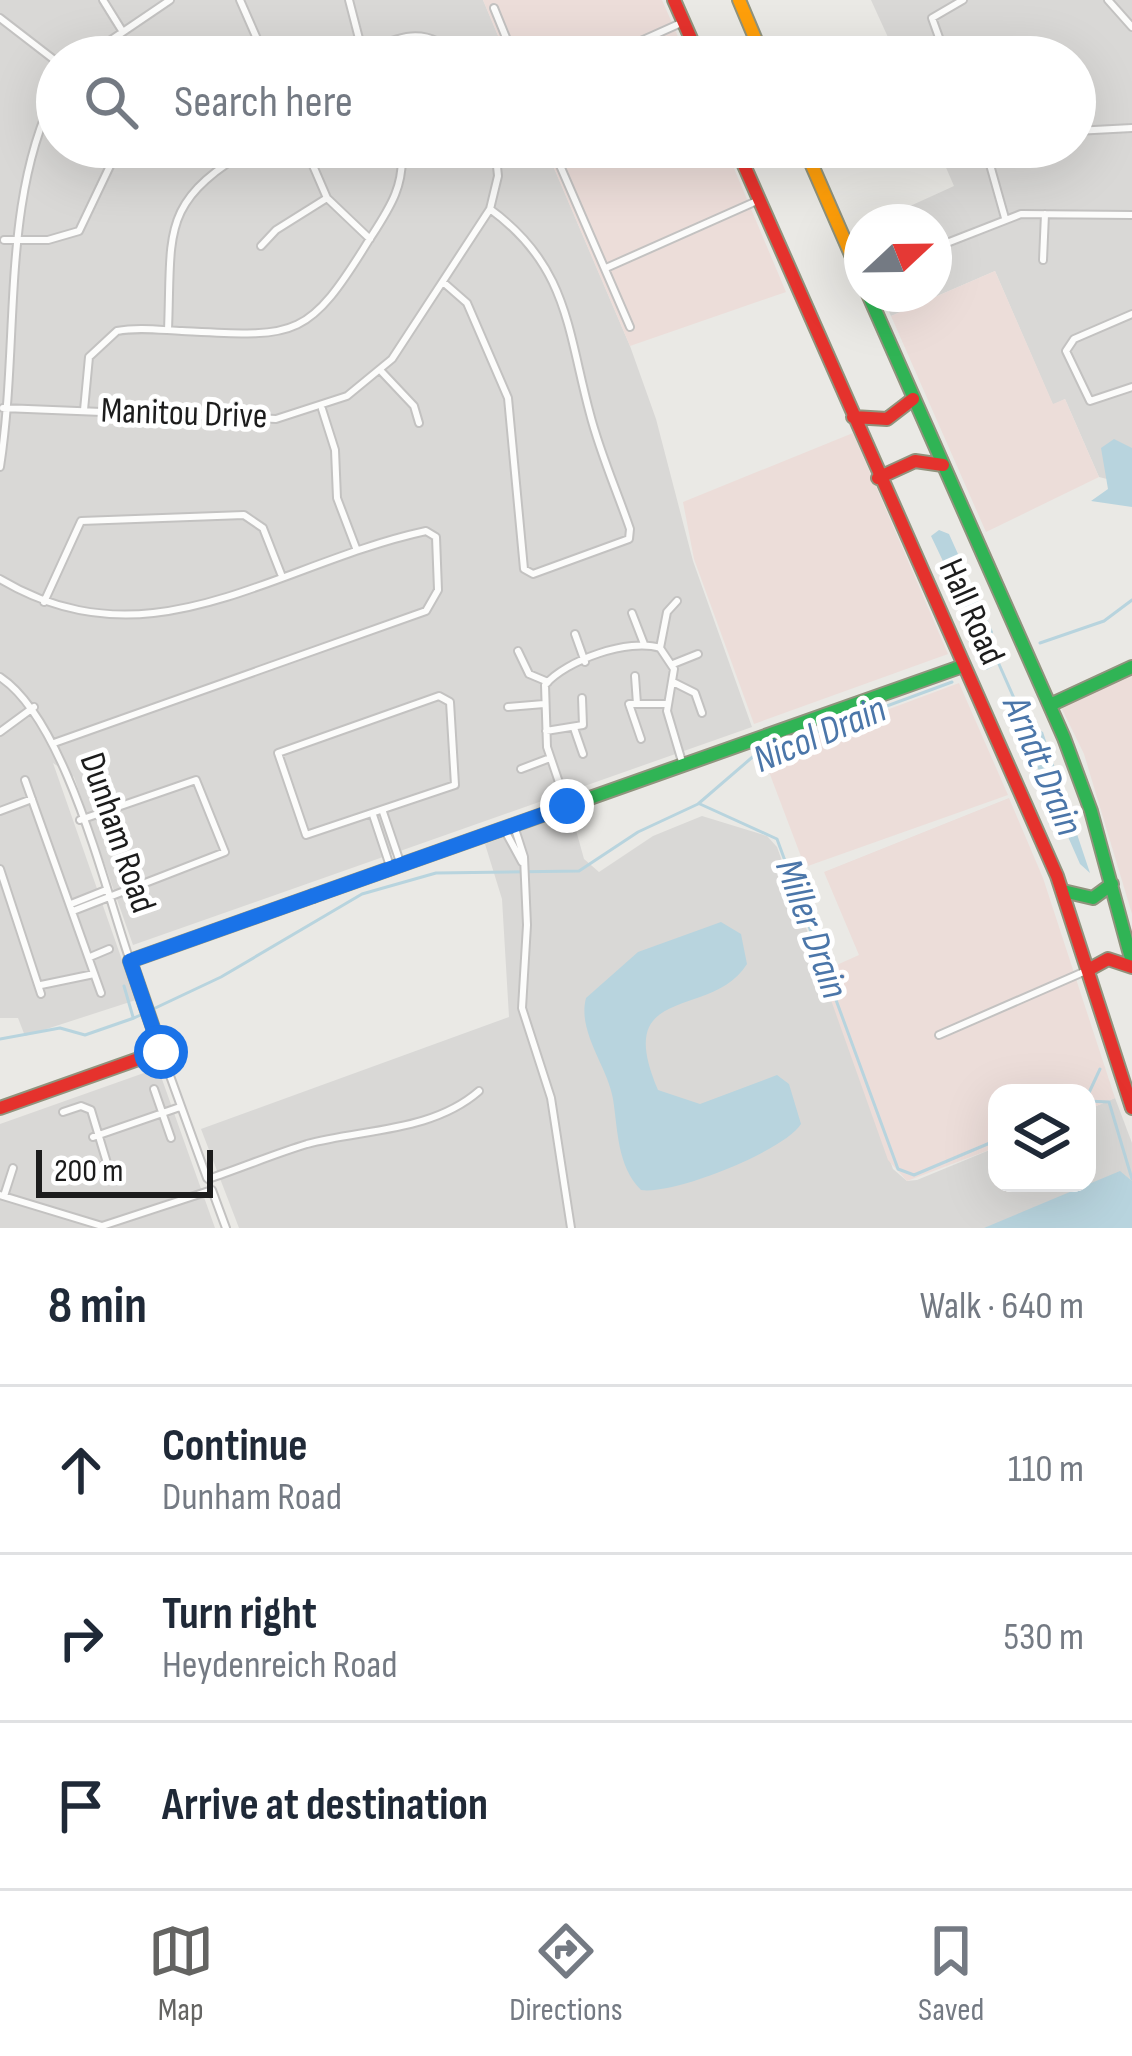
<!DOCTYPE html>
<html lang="en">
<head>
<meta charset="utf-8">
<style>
  body { margin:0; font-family:"Sofia Sans Condensed",sans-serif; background:#f6f6f7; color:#1f2937 }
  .controls { position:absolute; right:36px; bottom:36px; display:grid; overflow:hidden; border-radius:24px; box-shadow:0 12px 48px #0002 }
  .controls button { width:108px; height:108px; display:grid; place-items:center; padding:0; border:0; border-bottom:3px solid #e0e1e3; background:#fff; color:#1f2937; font:60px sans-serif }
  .compass { position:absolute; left:844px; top:204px; width:108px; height:108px; border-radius:50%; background:#fff; box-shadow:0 12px 48px #0002; rotate:68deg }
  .scale { position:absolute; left:36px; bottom:30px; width:177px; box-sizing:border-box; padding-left:12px; border:6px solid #1c1c1c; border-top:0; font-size:33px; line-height:42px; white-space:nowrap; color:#1c1c1c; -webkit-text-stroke:9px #fff; paint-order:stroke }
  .stop { position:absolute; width:36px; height:36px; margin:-27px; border:9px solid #1a73e8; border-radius:50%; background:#fff }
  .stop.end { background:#1a73e8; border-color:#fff; box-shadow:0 3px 12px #0008 }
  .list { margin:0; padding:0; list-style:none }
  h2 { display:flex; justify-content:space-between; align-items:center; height:156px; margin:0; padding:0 48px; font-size:51px }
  h2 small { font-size:39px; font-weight:400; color:#747a83 }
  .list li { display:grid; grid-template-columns:78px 1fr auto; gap:36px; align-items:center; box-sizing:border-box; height:168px; padding:0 48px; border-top:3px solid #e0e1e3 }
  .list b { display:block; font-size:45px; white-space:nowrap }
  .list p { margin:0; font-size:39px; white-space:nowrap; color:#747a83 }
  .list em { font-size:39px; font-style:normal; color:#747a83 }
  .icon { flex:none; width:66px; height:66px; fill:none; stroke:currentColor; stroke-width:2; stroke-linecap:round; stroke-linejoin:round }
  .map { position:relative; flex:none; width:1132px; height:1228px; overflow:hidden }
  .search { position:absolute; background:#fff; box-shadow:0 12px 48px #0002; left:36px; right:36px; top:36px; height:132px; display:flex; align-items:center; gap:30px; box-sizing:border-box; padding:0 42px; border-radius:66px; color:#747a83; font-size:45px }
  .sheet { height:660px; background:#fff }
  nav { display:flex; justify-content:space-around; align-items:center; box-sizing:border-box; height:168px; border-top:3px solid #e0e1e3; background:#fff; font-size:33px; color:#747a83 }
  nav a { display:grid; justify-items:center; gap:6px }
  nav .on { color:#646462 }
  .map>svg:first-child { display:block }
  .residential { fill:#d9d8d6 }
  .commercial { fill:#ecddd9 }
  .water { fill:#b8d4de }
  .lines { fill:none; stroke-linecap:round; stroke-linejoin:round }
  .stream { stroke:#b8d4de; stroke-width:3 }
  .street-casing { stroke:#c3c2c1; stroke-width:10 }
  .fast-casing { stroke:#90937d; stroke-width:16 }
  .slow-casing { stroke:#90937d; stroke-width:16 }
  .jam-casing { stroke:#90937d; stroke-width:16 }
  .street { stroke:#fcfcfb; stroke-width:6 }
  .fast { stroke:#30b455; stroke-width:12 }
  .slow { stroke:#ff9f0a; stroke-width:12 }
  .jam { stroke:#e5322d; stroke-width:12 }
  .route { stroke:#1a73e8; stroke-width:15 }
  .labels { text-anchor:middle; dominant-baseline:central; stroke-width:10; stroke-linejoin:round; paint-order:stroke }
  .street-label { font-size:36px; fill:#1c1c1c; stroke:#fff }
  .water-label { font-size:39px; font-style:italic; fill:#4b76a9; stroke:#fff }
</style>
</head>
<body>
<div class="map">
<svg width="1132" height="1228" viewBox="0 0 1132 1228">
  <rect width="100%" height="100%" fill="#eae9e5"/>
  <path class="residential" d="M0,0H483L507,57H57V147H545L630,346L656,419L693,561L752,727L133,945L74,777L53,763L136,1000L25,1036L18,1018H0Z
    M871,0H1132V485L1099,477L1065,399L1053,405L995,271L891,316L881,294H934V222H875L954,186L937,147H1075V57H897Z
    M571,812L584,859L599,872L653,836L702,816L767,836L777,847L893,1169L907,1181L917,1180L997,1147V1183H1087V1110L1115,1098L1132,1143V1228H239L201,1129L509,1017L502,899L485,844Z
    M158,1068L215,1228H0V1124Z"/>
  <path class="commercial" d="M483,0H662L687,57H507Z
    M545,147H725L786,292L630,346Z
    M995,271L1053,404L1065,399L1099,477L986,532L891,316Z
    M853,433L948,654L754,724L694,559L683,502Z
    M1132,676V914L1084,754L1061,707Z
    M959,683L1008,795L805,867L763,756Z
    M1009,798L1043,878L1115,1098L1087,1110V1093H997V1147L907,1181L888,1160L821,972L859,955L824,872Z"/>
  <path class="water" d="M1114,439L1132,448V507L1091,501L1108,489L1101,448Z
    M939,530L949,534L993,632L990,642L981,641L931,536Z
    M1032,726L1043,732L1090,873L1080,864L1025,739Z
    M721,922L741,934L747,964C712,1021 611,981 658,1090L700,1104L777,1075L789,1084L801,1124C784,1151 674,1195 641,1190C617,1166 618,1130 613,1099C608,1067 577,1032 586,998L638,952Z
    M1120,1171L1132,1181V1228H984Z"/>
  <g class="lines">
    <path class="stream" d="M1040,643L1104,621L1132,600
      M987,668L998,662L1028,730
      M700,804L777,839L898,1169L914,1175L997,1140
      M124,986L133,1017
      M0,1039L60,1028L85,1035L134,1018L221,977L362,894L436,873L579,871L638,832L698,804L756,754L952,682
      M1087,1097L1100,1069
      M1087,1101L1109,1102L1132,1179"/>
    <defs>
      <path id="street" d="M103,0L121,29
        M240,0L265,57
        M349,0L363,54
        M1108,0L1132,27
        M494,8L514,57
        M0,18L57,62
        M363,54C396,36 428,24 456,57
        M86,57L170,0
        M240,57L260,45
        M605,57L681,23
        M946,57L932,18L963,0
        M1075,131L1132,128
        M305,147L327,198L370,239
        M552,147L630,327
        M985,147L1005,218
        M4,240H48L79,231L119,147
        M261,246L276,230L327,198
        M934,248L1021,214L1132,215
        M1043,260L1045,214
        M606,268L759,200
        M443,282L467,303L508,398L524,569L533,574L629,539L630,529C617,491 600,453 590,414C567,329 568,266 490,209
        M1132,314L1074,339L1066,351L1090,401L1132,387
        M168,330C172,231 159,201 254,147
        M381,371L414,406L419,423
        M3,408L276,419L347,396L392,359L490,209L498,176L495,147
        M322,409L335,450L337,498L356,548
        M84,410L89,357L117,331C138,327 160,330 182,331C296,337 307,341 369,240C389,209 406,185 401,147
        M0,467C20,338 0,201 57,89
        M0,579C151,669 274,564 426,531L436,537L438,590L426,611L54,743
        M677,601L667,612L660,648L674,669L667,711L683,765
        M44,602L81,521L244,515L263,528L281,574
        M632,613L644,644
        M575,634L585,662
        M518,651L529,674L548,682
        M673,664L698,654
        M635,676L637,704
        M0,677C65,720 104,885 130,961
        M675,683L695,693L702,713
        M439,696L450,702L455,785L306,835L278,753Z
        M508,707L544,704
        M574,728L583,754
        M546,731L583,725L582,698
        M0,732L34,707
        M641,739L629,704H667
        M521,769L550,758
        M25,780L101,993
        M567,806L547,747L545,685C566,660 629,638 660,648
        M0,811L32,799
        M383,812L401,865
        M373,815L391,869
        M514,826L524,857L527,925L522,1008L551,1098L571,1228
        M504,829L522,862
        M0,869L41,994
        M71,904L106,890
        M73,911L225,852L196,780L80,820
        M90,957L109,949
        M41,985L94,974
        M939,1035L1088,970
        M161,1051L207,1178
        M154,1089L171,1138
        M63,1112L81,1106L91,1110L107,1163L90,1173
        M93,1137L180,1107
        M208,1179C241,1168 274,1154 307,1144C363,1129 432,1132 479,1091
        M212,1190L226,1228
        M0,1195L102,1226L212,1190
        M4,1196L13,1168"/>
      <path id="fast" d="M720,57L741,49L762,54
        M868,294L1064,738L1091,811L1132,962
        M1050,705L1132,667
        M1063,891L1093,898L1112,884
        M313,896L960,667"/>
      <path id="slow" d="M739,0L763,57
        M804,147L862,280"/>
      <path id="jam" d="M674,0L699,57
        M736,147L1057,876L1132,1108
        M853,417L887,419L913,399
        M878,478L915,461L943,465
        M1088,970L1108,959L1132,967
        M0,1108L161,1051L130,961L313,896"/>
    </defs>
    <use href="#street" class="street-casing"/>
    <use href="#fast" class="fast-casing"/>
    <use href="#slow" class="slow-casing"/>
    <use href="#jam" class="jam-casing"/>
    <use href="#street" class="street"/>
    <use href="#fast" class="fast"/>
    <use href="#slow" class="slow"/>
    <use href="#jam" class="jam"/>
  </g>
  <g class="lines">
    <path class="route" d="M161,1052L130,961L567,806"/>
  </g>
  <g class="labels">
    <g class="street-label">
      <text transform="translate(184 414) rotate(2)">Manitou Drive</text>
      <text transform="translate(971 612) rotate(66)">Hall Road</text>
      <text transform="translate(117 833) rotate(71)">Dunham Road</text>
    </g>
    <g class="water-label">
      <text transform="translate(820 735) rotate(-23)">Nicol Drain</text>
      <text transform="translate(1042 766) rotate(67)">Arndt Drain</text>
      <text transform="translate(811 929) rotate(70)">Miller Drain</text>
    </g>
  </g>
</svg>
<div class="controls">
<button><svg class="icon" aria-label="layers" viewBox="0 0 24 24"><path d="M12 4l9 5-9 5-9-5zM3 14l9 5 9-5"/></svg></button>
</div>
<svg class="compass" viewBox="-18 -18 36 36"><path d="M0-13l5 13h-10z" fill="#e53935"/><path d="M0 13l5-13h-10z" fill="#747a83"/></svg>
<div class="scale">200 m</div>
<div class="stop" style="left:161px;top:1052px"></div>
<div class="stop end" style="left:567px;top:806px"></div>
<div class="search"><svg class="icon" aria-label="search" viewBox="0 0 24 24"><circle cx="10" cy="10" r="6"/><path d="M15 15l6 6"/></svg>Search here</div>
</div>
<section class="sheet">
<h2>8 min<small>Walk · 640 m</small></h2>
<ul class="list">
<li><svg class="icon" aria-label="ahead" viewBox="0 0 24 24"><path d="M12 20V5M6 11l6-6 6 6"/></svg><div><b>Continue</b><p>Dunham Road</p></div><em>110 m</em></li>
<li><svg class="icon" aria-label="right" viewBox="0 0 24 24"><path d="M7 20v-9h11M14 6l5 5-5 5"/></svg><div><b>Turn right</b><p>Heydenreich Road</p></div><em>530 m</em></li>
<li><svg class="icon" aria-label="arrive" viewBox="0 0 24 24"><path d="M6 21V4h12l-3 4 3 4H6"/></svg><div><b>Arrive at destination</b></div></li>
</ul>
</section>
<nav>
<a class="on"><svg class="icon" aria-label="map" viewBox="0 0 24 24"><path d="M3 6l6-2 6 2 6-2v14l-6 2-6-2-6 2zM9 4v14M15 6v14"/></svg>Map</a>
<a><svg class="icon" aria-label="directions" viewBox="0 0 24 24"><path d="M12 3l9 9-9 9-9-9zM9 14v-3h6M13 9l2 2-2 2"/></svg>Directions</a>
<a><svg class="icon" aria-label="saved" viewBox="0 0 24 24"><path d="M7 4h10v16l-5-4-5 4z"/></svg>Saved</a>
</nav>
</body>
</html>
